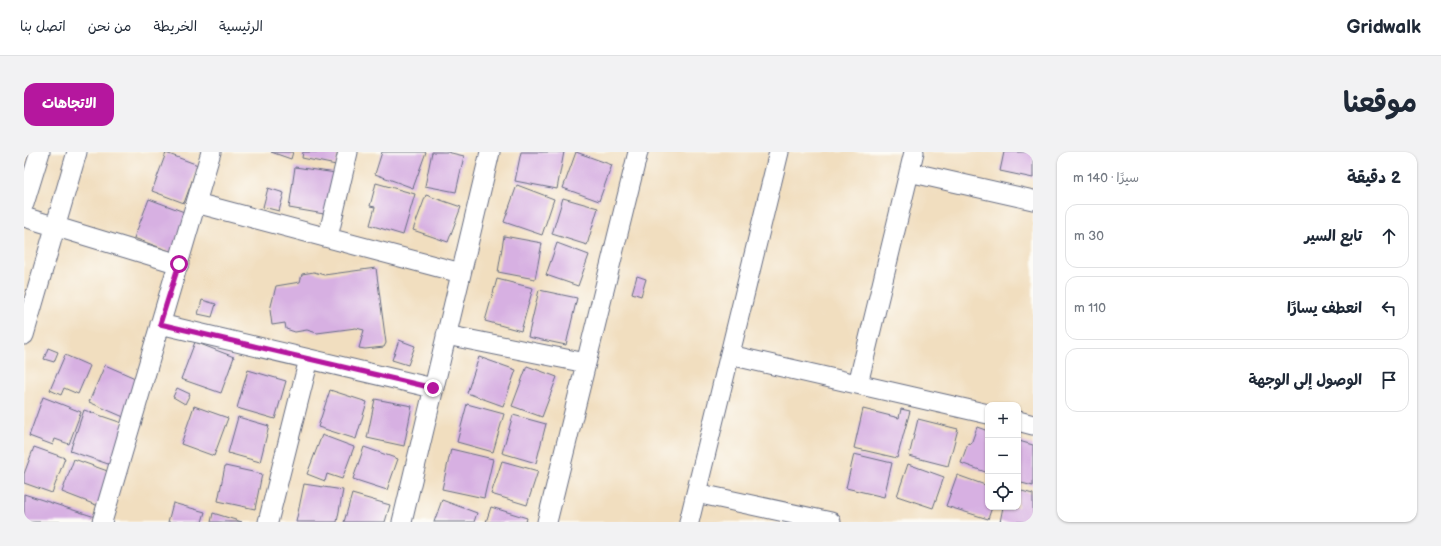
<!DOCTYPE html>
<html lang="ar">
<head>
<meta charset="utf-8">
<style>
  body { margin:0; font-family:"Balsamiq Sans","Playpen Sans Arabic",sans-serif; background:#f2f2f3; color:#1f2937; direction:rtl }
  .controls { position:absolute; right:12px; bottom:12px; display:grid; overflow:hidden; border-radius:8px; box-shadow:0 1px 3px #0004 }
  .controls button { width:36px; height:36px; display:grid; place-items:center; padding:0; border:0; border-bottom:1px solid #e0e1e3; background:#fff; color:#1f2937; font:20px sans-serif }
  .stop { position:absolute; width:12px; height:12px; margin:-9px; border:3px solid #b5179e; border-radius:50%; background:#fff }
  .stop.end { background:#b5179e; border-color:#fff; box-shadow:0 1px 4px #0008 }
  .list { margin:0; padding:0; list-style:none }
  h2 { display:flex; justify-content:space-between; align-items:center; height:52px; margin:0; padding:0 16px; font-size:17px }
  h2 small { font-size:13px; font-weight:400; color:#747a83 }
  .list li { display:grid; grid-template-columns:26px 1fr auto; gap:12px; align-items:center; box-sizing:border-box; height:64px; margin:0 8px 8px; padding:0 8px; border:1px solid #e0e1e3; border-radius:12px }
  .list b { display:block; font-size:15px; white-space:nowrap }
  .list em { font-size:13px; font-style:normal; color:#747a83 }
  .icon { flex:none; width:22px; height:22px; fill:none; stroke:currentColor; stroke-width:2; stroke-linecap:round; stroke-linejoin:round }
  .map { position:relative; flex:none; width:1009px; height:370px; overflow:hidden; direction:ltr; border-radius:12px }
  header { display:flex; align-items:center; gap:24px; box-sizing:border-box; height:56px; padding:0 20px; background:#fff; border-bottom:1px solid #e0e1e3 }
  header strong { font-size:19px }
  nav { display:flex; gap:22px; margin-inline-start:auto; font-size:14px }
  .intro { display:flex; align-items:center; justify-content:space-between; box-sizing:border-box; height:96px; padding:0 24px }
  h1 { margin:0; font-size:28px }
  .button { padding:10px 18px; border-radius:12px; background:#b5179e; color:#fff; font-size:14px; font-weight:700 }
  main { display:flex; gap:24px; padding:0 24px }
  aside { flex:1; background:#fff; border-radius:12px; box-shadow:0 1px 3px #0004 }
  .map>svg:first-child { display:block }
  .building { fill:#d7b0e2 }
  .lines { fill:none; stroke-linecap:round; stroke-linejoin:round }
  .street-casing { stroke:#666c80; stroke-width:21 }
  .street { stroke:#fff; stroke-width:19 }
  .route { stroke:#b5179e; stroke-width:5 }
</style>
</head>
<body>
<header>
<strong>Gridwalk</strong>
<nav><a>الرئيسية</a><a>الخريطة</a><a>من نحن</a><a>اتصل بنا</a></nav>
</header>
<div class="intro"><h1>موقعنا</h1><a class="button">الاتجاهات</a></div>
<main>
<aside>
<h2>2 دقيقة<small>سيرًا · 140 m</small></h2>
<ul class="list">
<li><svg class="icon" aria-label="ahead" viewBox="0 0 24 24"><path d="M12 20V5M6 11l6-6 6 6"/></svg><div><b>تابع السير</b></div><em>30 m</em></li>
<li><svg class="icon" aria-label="left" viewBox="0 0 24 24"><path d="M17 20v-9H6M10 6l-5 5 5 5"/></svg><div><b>انعطف يسارًا</b></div><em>110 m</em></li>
<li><svg class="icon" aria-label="arrive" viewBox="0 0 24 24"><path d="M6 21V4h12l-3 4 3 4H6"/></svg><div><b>الوصول إلى الوجهة</b></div></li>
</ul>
</aside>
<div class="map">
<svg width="1009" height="370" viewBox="0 0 1009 370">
  <rect width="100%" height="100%" fill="#fdfcf7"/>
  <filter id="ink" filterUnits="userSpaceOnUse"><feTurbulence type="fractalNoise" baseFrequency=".025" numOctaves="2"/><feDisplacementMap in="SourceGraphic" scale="8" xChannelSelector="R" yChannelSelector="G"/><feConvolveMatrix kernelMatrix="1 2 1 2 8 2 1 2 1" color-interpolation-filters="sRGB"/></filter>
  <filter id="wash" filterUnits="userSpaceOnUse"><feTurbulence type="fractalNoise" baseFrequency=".012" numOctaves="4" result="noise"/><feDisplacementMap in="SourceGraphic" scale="16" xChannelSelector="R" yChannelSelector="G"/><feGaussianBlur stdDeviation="0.9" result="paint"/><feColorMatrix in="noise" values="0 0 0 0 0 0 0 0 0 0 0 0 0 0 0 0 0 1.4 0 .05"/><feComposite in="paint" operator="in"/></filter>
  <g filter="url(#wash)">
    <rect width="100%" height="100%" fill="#f1debf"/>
    <g id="blocks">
      <path class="building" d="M247,0H269L267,7Z
        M279,0H314L312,13L278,6Z
        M358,0H402L389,36L351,22Z
        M408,0H423L440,4L432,40L401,34Z
        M497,0H540L533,37L491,29Z
        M552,0L588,13L575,49L539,36Z
        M980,0H1009V26L976,19Z
        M142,1L174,13L160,51L128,39Z
        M271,15L312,21L306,63L265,56Z
        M352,31L391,42L379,83L346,73L351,55L346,54Z
        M493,33L530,47L518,83L480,70Z
        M244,36L260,41L255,59L239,55Z
        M402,43L437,55L424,90L389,78Z
        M539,46L574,56L563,93L528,82Z
        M125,47L163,61L148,100L110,86Z
        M480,84L518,91L511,127L474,120Z
        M533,91L565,103L554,134L522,123Z
        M352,116L362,191L360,195L341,197L335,196L340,178L332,176L293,181L283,178L271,180L262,177L261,171L248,173L246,158L252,134L276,130L278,122L290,120L300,123Z
        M613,124L622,127L617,144L608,141Z
        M473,127L509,136L497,179L461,169Z
        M515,138L553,146L542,193L504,185Z
        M178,148L192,152L188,165L174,162Z
        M375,188L391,194L384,213L368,208Z
        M171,190L210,205L197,241L157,227Z
        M24,196L34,200L30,210L20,207Z
        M41,203L66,214L54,242L40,236L37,243L26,238Z
        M455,205L492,218L479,254L443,241Z
        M81,213L118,229L102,266L65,250Z
        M503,214L533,225L518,265L488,254Z
        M224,218L262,229L251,267L213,256Z
        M153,236L166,242L161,252L149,245Z
        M306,238L343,250L332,287L294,275Z
        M19,245L57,260L45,292L31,287L29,293L5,284Z
        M351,247L388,254L380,294L343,286Z
        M443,252L480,262L469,300L433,290Z
        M170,254L204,266L190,304L157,292Z
        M839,257L875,266L877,257L886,259L873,306L830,296Z
        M60,258L104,273L90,314L46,299Z
        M489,263L522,272L512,311L478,301Z
        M214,265L245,274L236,310L204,301Z
        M894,267L934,277L924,314L885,304Z
        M953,275L964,279V321L937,311L944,291L947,292Z
        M298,283L330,295L318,327L303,322L301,329L283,322Z
        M995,289L1009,293V334L994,330Z
        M10,295L41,306L28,341L0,331V322Z
        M340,295L374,307L363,338L329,327Z
        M427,297L469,307L460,346L418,337Z
        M830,302L868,311L860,345L822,336Z
        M50,307L89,321L77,355L38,340Z
        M478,309L514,319L503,353L467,342Z
        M884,312L920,325L909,356L873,344Z
        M201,314L238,322L231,357L194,349Z
        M933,323L964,334V355H968L964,367L922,354Z
        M280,332L319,338L313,370H272Z
        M994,338L1009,342V370H976L979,355H994Z
        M0,342L71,365L69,370H0Z
        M328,342L366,353L361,370H320Z
        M418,348L453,361L450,370H410Z
        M149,351L181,360L178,370H144Z
        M467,355L503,366L502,370H462Z
        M189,361L218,370H187Z"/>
    </g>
  </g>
  <g filter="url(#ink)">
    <use href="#blocks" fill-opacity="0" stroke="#666c80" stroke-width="1"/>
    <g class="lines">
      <defs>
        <path id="street" d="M885,20L1009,48
          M172,51L437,121
          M0,52L16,0
          M0,65L155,112
          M304,85L324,0
          M136,172L409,236
          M0,183L53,0
          M422,183L562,211
          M706,203L964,262
          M834,232L890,0
          M994,269L1009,273
          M672,341L807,370
          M78,370L187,0
          M244,370L285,207
          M378,370L466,0
          M523,370L614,0
          M665,370L755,0"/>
      </defs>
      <use href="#street" class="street-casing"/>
      <use href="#street" class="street"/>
    </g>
  </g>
  <g class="lines" filter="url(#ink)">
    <path class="route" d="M155,112L136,172L409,236"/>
  </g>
</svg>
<div class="controls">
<button>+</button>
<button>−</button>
<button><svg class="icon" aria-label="locate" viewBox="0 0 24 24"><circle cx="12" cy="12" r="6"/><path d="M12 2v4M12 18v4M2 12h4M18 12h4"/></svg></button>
</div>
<div class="stop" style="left:155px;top:112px"></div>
<div class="stop end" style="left:409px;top:236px"></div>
</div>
</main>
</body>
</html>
